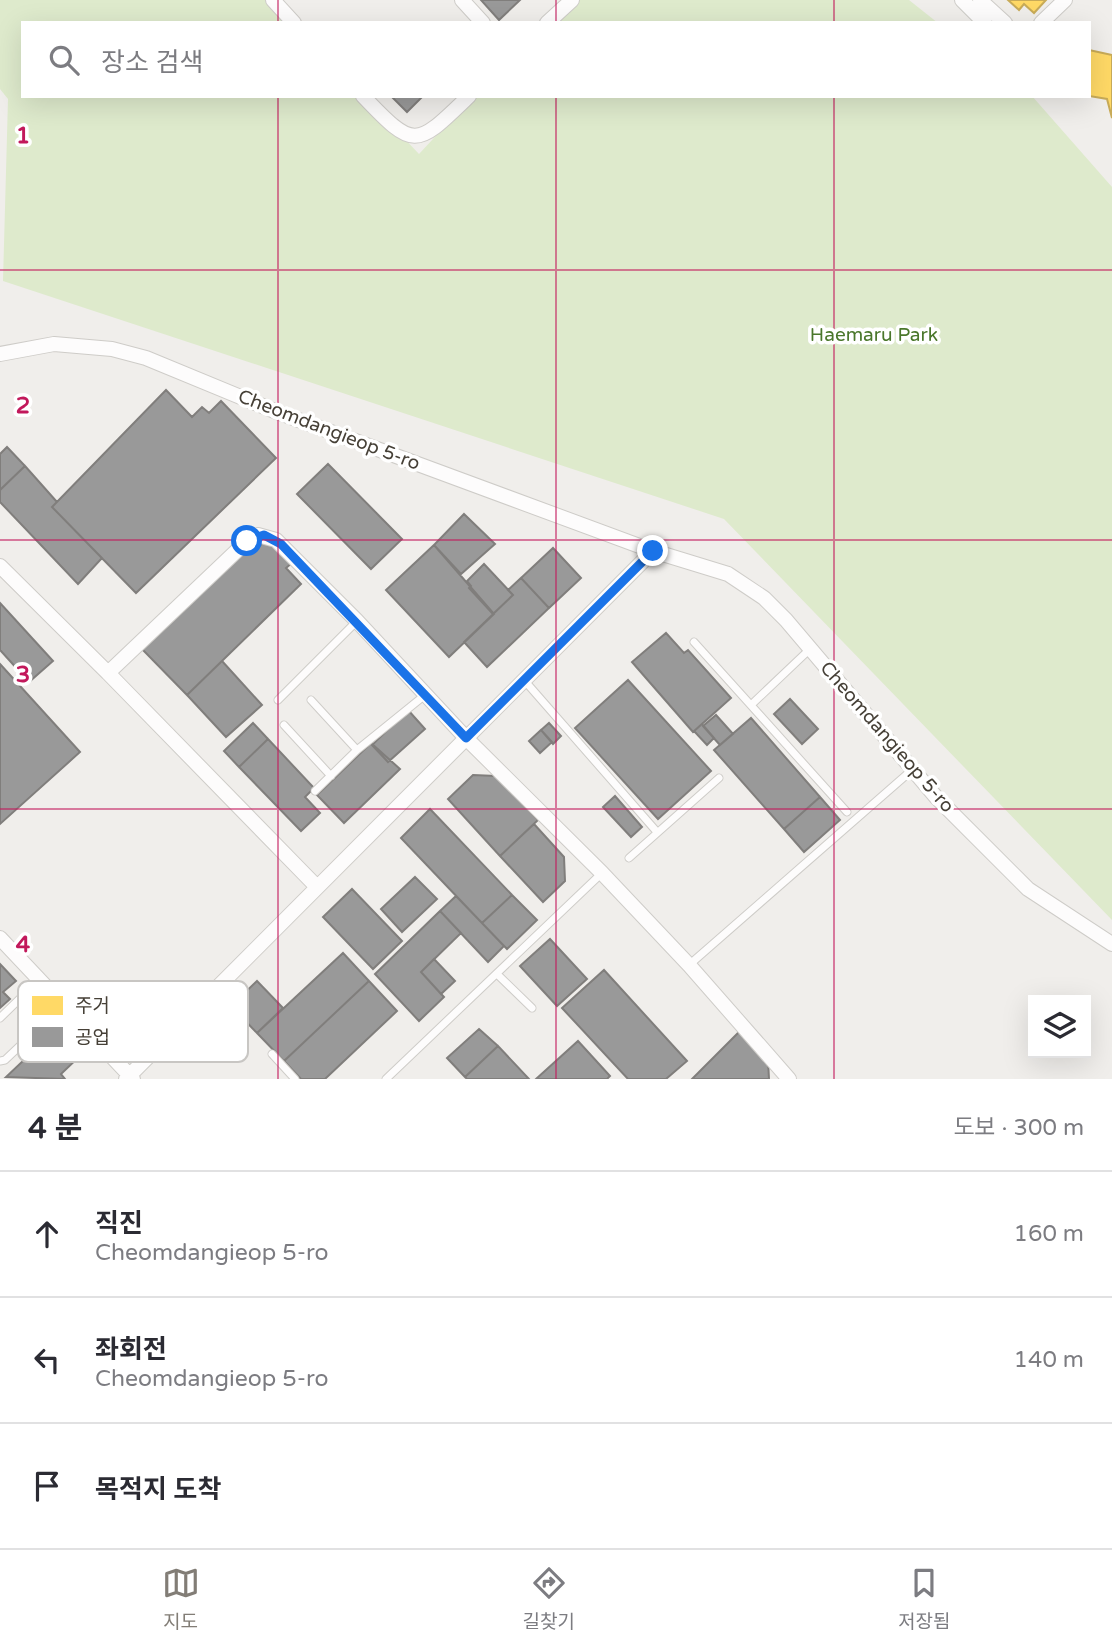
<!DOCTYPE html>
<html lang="ko">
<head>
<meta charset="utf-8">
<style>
  body { margin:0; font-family:"Varela Round","Noto Sans KR",sans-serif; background:#f2f2f3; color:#2b2b33 }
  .controls { position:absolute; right:21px; bottom:21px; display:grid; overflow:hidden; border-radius:0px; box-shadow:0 7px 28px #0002 }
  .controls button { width:63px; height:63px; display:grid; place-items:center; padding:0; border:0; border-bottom:2px solid #e1e1e2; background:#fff; color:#2b2b33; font:35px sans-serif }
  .stop { position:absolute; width:21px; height:21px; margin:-16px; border:5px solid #1a73e8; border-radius:50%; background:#fff }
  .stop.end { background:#1a73e8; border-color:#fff; box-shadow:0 2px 7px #0008 }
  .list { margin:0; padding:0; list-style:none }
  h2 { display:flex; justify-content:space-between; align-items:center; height:91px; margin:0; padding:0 28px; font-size:30px }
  h2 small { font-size:23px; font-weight:400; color:#7c7c81 }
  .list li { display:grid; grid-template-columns:46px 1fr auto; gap:21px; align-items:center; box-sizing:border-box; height:126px; padding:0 28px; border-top:2px solid #e1e1e2 }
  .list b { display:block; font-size:26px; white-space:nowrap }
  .list p { margin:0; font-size:23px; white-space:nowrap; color:#7c7c81 }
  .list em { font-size:23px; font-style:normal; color:#7c7c81 }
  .icon { flex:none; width:38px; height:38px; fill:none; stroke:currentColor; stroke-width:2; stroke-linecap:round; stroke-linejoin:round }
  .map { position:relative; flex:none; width:1112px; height:1079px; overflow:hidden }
  .search { position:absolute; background:#fff; box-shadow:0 7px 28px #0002; left:21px; right:21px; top:21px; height:77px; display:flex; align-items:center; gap:18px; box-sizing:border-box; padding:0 24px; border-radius:0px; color:#7c7c81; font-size:26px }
  .sheet { height:469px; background:#fff }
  nav { display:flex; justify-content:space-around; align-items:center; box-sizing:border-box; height:98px; border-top:2px solid #e1e1e2; background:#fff; font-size:19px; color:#7c7c81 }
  nav a { display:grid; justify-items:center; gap:4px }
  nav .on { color:#827d76 }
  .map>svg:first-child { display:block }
  .green { fill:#deeacc }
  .homes { fill:#ffd966; stroke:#c8ab58; stroke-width:2 }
  .industry { fill:#999; stroke:#807e7c; stroke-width:2 }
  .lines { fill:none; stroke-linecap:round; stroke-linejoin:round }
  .lane-casing { stroke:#ceccc8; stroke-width:9 }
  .street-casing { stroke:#ceccc8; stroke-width:16 }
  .lane { stroke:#fdfcfc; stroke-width:7 }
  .street { stroke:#fdfcfc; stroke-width:14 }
  .route { stroke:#1a73e8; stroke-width:9 }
  .grid { fill:none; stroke:#c2185b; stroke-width:2; stroke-opacity:0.55 }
  .labels { text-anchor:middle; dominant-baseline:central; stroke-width:7; stroke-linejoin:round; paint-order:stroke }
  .park-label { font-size:19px; fill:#4a772b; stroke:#fff }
  .street-label { font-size:19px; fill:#464037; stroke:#fff }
  .key { fill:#fff; stroke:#c8c6c3; stroke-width:2 }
  .key-label { font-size:19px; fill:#464037 }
  .grid-label { font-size:23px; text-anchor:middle; font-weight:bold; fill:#c2185b; stroke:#fff; stroke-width:7; stroke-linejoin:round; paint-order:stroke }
</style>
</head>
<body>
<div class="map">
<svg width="1112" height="1079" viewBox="0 0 1112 1079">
  <rect width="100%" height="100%" fill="#f0eeeb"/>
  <path class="green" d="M0,0H274L295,23H23V96H364L419,154L473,96H1032L1112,187V920L724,519L3,281L8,99L0,89Z
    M574,0H909L938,23H548Z"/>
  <path class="homes" d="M1008,0H1046L1034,13L1024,4L1019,10Z
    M1089,50L1112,55V118L1107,99L1089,96Z"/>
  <path class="industry" d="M481,0H520L499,20Z
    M391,96H423L407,112Z
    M166,390L192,417L202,407L209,413L221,401L276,458L136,593L52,507Z
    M7,447L25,466L0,490V454Z
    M328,464L402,539L371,569L297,494Z
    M25,466L57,502L52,507L102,558L78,584L0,502V490Z
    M464,514L495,544L461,574L434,545Z
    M268,538L292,563L286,568L301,584L187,695L141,648L245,548L251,554Z
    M434,545L494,614L449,657L386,590Z
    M553,548L581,578L549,608L521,578Z
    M484,564L513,595L493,614L469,588L471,586L467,581Z
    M521,578L549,608L487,667L464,642L513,595L508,590Z
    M0,603L53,661L29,682L0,650Z
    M666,633L684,653L688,650L731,698L693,732L632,662Z
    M222,661L262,705L226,737L187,695Z
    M0,664L80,752L0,824Z
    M628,680L711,771L658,819L575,728Z
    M790,699L818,729L802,744L774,714Z
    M408,710L425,729L388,762L372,745Z
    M716,715L733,734L720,745L703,726Z
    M751,718L820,797L784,829L714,750Z
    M253,723L268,739L239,767L224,751Z
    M549,723L561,736L553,744L541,730Z
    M702,724L714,738L707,745L694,731Z
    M541,730L552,742L540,753L529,741Z
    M268,739L314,788L305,797L320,813L301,831L239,767Z
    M371,743L400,769L344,823L317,795Z
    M473,775L496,776L538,820L500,856L448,799Z
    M615,796L642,827L631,837L603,807Z
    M820,797L840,820L804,852L784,829Z
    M430,809L512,895L482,923L401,838Z
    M534,824L564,857L565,881L543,902L500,856Z
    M415,877L437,899L402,932L381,909Z
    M352,889L402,941L373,969L323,917Z
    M512,895L537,920L507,949L482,923Z
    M456,896L504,946L488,962L440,911Z
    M440,911L461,933L421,972L444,997L419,1021L375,974Z
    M550,939L587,979L557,1006L520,966Z
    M343,953L369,981L284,1061L257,1033Z
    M434,959L455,981L441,994L421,972Z
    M0,964L16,981L3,992L10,999L0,1008Z
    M604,970L687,1061L666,1079H628L562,1008Z
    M257,981L283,1008L257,1033L231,1006Z
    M369,981L397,1011L325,1079H301L284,1061Z
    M479,1029L498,1046L465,1077L447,1058Z
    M739,1032L768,1060L769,1079H692Z
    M64,1035L82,1054L61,1074L65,1079L6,1077L24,1060L21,1056L42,1036L51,1046Z
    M578,1041L610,1076L607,1079H536Z
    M498,1046L529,1079H467L465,1077Z"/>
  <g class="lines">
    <defs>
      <path id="lane" d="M694,642L847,812
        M524,680L657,832
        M278,700L357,621
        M311,700L357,750
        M751,705L810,649
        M284,725L331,776
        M315,791L357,750L425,695
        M629,858L719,778
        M689,965L912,770
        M498,975L532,1008
        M0,1018L39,980
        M272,1054L295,1079
        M0,1061L5,1060L63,1005
        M386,1079L602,873"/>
      <path id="street" d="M273,0L294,23
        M462,0L483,23
        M962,0L985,23
        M980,0L1005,23
        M547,23L572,0
        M1041,23L1065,0
        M363,96C415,151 416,147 469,96
        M0,354L54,344L112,349L146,358L277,412L653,551L728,574L764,598L786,620L936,797L1028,889L1112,944
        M0,566L108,673L247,541L258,535L276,540L357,621L466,738L602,873L689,965L789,1079
        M108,673L317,887
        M0,938L133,1079
        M126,1079L653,551"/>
    </defs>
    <use href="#lane" class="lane-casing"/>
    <use href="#street" class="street-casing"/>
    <use href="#lane" class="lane"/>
    <use href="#street" class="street"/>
  </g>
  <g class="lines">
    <path class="route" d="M247,541L264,535L281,544L466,738L653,551"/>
  </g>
  <path class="grid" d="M278,0V23M556,0V23M834,0V23M278,96V1079M556,96V1079M834,96V1079M0,270H1112M0,540H1112M0,809H1112"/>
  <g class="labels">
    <g class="park-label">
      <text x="874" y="335">Haemaru Park</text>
    </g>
    <g class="street-label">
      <text transform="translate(329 430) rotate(21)">Cheomdangieop 5-ro</text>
      <text transform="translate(887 737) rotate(49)">Cheomdangieop 5-ro</text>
    </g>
  </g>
  <rect x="18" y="981" width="230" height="81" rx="10" class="key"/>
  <rect x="32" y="996" width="31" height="19" fill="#ffd966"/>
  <rect x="32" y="1027" width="31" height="20" fill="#999"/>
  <g class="key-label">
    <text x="75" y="1012">주거</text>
    <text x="75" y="1044">공업</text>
  </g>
  <g class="grid-label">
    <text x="23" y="143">1</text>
    <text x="23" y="413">2</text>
    <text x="23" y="682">3</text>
    <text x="23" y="952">4</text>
  </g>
</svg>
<div class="controls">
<button><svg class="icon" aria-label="layers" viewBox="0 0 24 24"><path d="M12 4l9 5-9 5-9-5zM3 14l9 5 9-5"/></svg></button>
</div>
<div class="stop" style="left:247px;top:541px"></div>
<div class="stop end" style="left:653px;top:551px"></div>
<div class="search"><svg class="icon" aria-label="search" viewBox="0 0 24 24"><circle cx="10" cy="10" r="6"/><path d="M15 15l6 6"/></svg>장소 검색</div>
</div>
<section class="sheet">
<h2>4 분<small>도보 · 300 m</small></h2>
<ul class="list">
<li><svg class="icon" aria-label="ahead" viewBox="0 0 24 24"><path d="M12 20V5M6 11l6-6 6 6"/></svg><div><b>직진</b><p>Cheomdangieop 5-ro</p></div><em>160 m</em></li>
<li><svg class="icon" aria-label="left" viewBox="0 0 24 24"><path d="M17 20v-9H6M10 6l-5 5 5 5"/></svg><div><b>좌회전</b><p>Cheomdangieop 5-ro</p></div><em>140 m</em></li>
<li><svg class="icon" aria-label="arrive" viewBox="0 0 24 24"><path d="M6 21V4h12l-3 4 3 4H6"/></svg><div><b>목적지 도착</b></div></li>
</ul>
</section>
<nav>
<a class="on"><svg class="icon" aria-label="map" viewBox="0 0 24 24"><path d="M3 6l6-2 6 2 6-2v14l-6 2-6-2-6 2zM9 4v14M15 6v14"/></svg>지도</a>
<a><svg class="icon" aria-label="directions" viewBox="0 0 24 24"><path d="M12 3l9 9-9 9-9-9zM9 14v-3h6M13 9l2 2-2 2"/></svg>길찾기</a>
<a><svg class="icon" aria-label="saved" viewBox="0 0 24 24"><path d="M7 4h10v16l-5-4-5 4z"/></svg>저장됨</a>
</nav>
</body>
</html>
